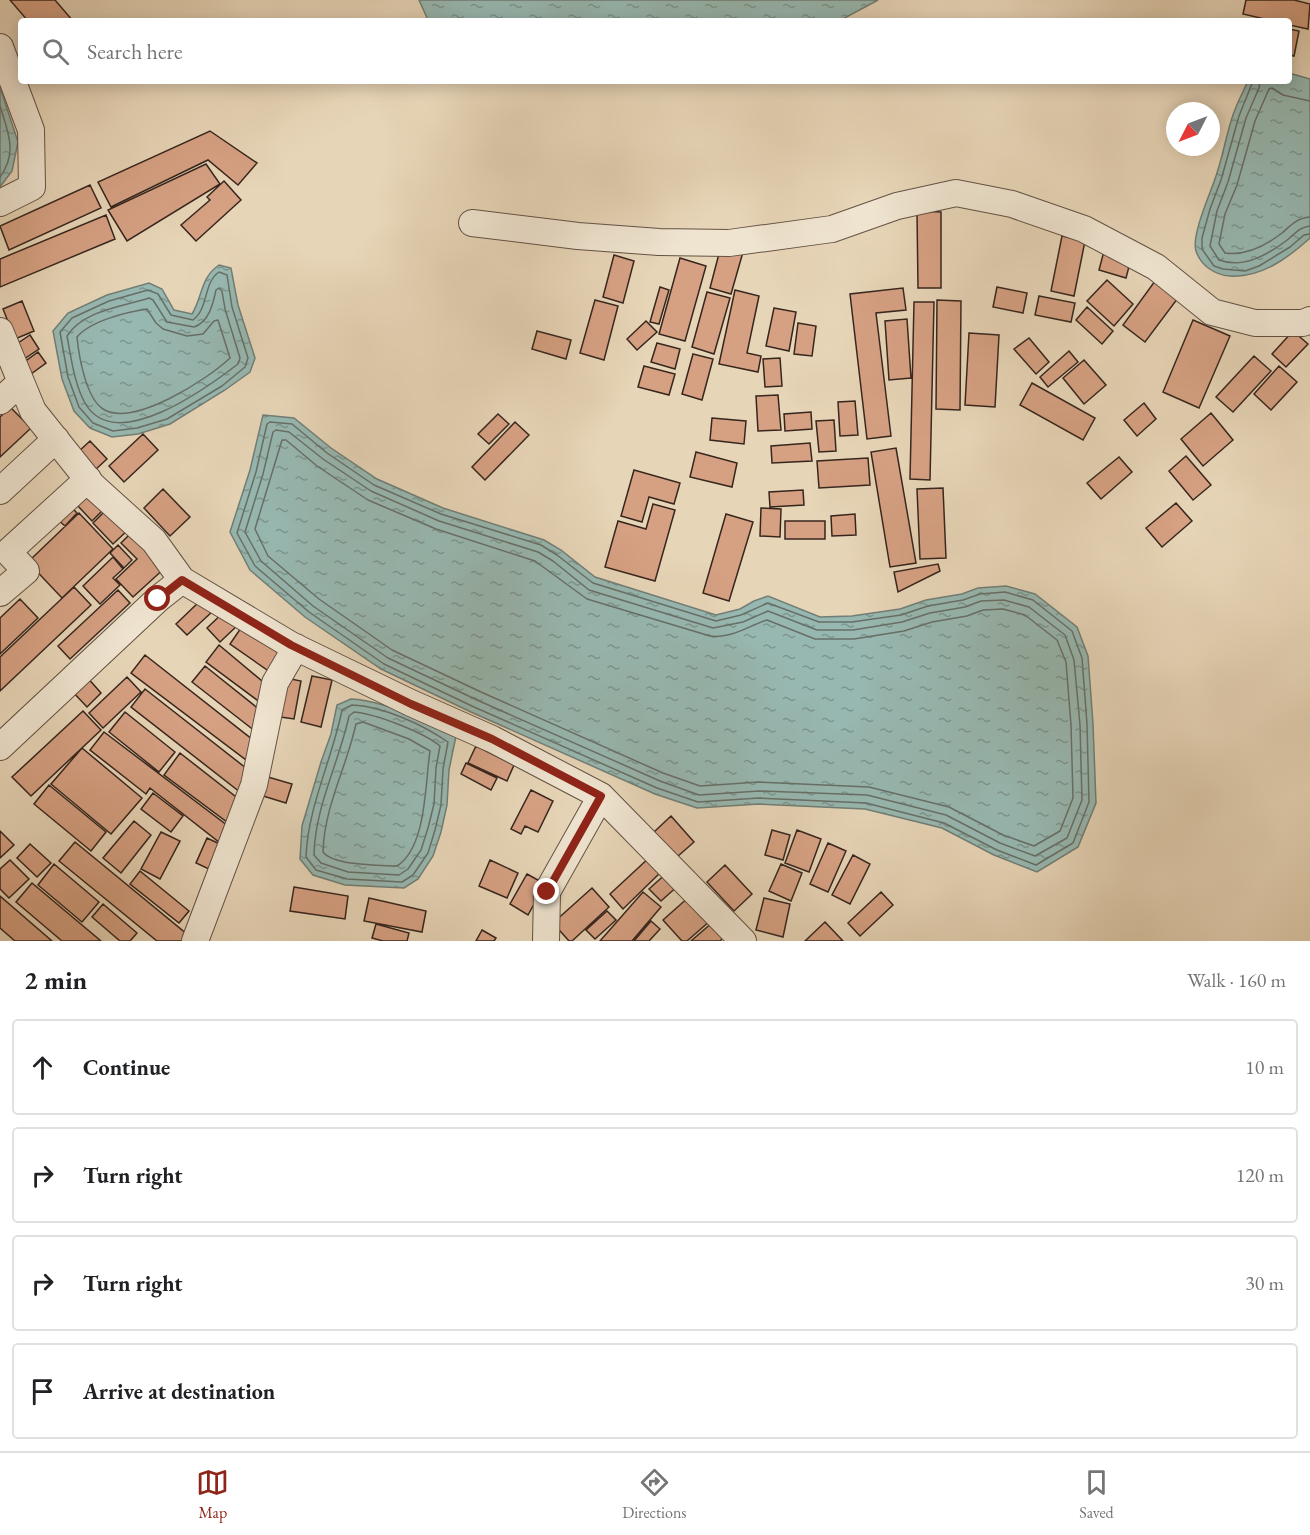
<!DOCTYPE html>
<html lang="en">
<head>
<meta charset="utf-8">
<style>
  body { margin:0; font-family:"EB Garamond",serif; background:#f6f6f6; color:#202124 }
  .compass { position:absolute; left:1166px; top:102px; width:54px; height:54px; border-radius:50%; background:#fff; box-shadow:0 3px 15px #0003; rotate:228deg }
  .stop { position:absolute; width:18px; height:18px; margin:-14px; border:4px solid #8f2418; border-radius:50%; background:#fff }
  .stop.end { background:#8f2418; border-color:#fff; box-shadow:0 2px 6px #0008 }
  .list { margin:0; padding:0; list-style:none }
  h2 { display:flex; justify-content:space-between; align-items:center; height:78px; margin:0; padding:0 24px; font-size:26px }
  h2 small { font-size:20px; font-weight:400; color:#757577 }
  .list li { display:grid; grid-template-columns:39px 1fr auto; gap:18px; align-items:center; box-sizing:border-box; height:96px; margin:0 12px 12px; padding:0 12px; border:2px solid #e0e0e0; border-radius:6px }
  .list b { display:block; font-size:22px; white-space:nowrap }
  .list em { font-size:20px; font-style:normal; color:#757577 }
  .icon { flex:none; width:33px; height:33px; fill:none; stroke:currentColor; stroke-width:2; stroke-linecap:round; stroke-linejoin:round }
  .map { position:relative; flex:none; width:1310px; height:941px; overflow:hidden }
  .search { position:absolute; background:#fff; box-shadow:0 3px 15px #0003; left:18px; right:18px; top:18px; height:66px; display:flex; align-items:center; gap:15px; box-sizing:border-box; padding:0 21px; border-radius:6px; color:#757577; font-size:22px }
  .sheet { height:510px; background:#fff }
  nav { display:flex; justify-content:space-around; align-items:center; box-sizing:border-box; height:84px; border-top:2px solid #e0e0e0; background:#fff; font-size:16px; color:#757577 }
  nav a { display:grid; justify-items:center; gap:3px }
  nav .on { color:#8f2418 }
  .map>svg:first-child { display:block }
  .water { fill:url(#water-ripples); stroke:#717e76; stroke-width:1.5 }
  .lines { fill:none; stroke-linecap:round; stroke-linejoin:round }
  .shore { stroke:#676f68; stroke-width:1.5 }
  .building { fill:#d6a183; stroke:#37261e; stroke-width:1.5 }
  .minor-casing { stroke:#635244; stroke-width:28 }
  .minor { stroke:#efe4d0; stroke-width:26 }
  .route { stroke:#8f2418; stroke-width:8 }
</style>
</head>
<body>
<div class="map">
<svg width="1310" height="941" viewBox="0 0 1310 941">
  <defs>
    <pattern id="water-ripples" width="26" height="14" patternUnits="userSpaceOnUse" patternTransform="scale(1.5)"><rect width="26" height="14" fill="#97b8b1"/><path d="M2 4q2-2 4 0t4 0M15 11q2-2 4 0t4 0" fill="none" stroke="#7c958f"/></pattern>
  </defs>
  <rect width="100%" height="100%" fill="#e7d5b7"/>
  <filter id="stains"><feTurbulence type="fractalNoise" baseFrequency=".00333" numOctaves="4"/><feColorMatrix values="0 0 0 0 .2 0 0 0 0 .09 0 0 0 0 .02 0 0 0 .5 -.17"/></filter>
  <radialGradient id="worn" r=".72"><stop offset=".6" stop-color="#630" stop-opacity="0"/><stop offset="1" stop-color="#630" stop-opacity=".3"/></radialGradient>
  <path class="water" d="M419,0H878L839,21H430L428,20Z
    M1289,73L1310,79V238C1288,258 1261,278 1230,276C1215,275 1201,266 1196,251C1191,235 1211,192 1216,176C1223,156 1226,135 1233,115C1237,103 1243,92 1248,81H1289Z
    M0,87L18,142L12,171L0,187Z
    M219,265L231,268L238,305L255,358L250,372L225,390L170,424L138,434L112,437L90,428L74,411L62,379L53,331L68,313L107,295L149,283L162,289L174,310L192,314C203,296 200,278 219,265Z
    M263,415L294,418L331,448L377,479L443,508L544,540L561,550L595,577L716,615L740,609L754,601L768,596L820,617L852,616L900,609L926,600L962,594L978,588L1006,586L1035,594L1077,627L1088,656L1093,724L1096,803L1078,847L1037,872L994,855L942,828L865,809L759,804L697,808L655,794L471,712L381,669L305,617L250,570L230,532L250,470Z
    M351,699C375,700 400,710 422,720C434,726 444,733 456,736L449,770L447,805L441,832L433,856L418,879L404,888L345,885L313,875L300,859L302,826L321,762L331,734L337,705Z"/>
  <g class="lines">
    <path class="shore" d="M1253,81L1239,116L1221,180L1210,209L1202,238V249L1214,266L1223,269L1245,271L1259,266L1290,247L1304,235L1310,234
      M1260,81L1259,88L1246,118L1228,182L1217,211L1210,246L1219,260C1243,269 1267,255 1286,241C1294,235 1299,227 1310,226
      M1310,101L1283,95L1272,88L1269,89L1255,121L1237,185L1225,214L1219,244L1225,253C1246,256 1265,246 1282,233C1291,225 1297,218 1310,217
      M0,106C8,132 18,153 0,177
      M219,272L227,275L232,307L248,358L245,367L222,386L167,419L137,428L113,431L93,423L79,407L68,377L60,332L72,318L109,301L148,290L158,294L171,315L193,320C209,308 203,283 219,272Z
      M219,288L222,291L225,309L240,358L238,364C208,387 115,456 85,403C74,383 71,357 67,336C84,310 122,307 149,298L153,300L167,322L194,327C209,322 213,304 216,290Z
      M147,309L156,323L163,329L187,336L203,334L214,321L218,320L230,358C208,379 133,428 103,409C86,398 79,357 77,337C90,321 127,312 147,309Z
      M270,422L292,424L327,453L374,485L441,514L541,545L557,555L593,583L716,621L741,615L768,603L819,622H852L901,615L928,606L963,600L980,594L1005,592L1033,600L1072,631L1082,658L1087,724L1089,802L1073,843L1036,865L997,850L944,823L866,803L759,798L698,802L657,788L474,707L384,664L309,612L255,566L237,533L256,472L267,424Z
      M276,430L289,432L323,459L371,491L439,521L538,552L553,561L589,590L713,628L743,622L768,611L817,630H853L902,622L930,613L965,607L981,601L1004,600L1029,607L1065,635L1074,660L1080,725L1082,800L1067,838L1035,856L1000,843L946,815L867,795L759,791L699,795L660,781L477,700L388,658L313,606L261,561L245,532L263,474L273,432Z
      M282,440H286L317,466L368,500L436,529L535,561L587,599L710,636C731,639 748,626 767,620L815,639H854L904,631L932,622L967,616L983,610L1003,609L1025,615L1057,640L1066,662L1071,725L1073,798L1060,831L1034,846L1003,835L949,807L869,787L759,782L700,786L663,773L481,692L392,650L319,599L268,556L255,529Z
      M352,705C383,706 423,725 448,742L443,769L441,805L435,830L428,853L413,875L402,882L347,879L316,870L306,857C308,806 332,760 342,710Z
      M354,712C376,714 423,732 440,746L436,768L434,804L428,828L421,850L408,869L399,875L348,872L321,863L314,855C315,806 339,763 349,716Z
      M363,722L409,739L430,751C425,782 427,847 397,866C379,865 334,866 323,852C324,807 347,766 356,724Z"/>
  </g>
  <path class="building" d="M10,0H55L73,21H28Z
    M1246,0H1294L1310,4L1308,29L1289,25V21H1273L1243,14Z
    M1289,29L1299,31L1294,56L1289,55Z
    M210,131L257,163L238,185L208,160L111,207L98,182Z
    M206,164L220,184L127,241L108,210Z
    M224,181L241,200L196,241L181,225L210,200L207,197Z
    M90,185L101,208L9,250L0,226Z
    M917,211L941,212V288H918Z
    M106,215L115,239L0,287V259Z
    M1062,236L1085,241L1074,296L1051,291Z
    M721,246L743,252L731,294L710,288Z
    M1104,251L1131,259L1126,278L1099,270Z
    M614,255L634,261L623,303L603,297Z
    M680,258L706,266L685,341L659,334Z
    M1107,280L1133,304L1114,326L1087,301Z
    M1155,281L1178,298L1145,342L1123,325Z
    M660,287L669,290L659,324L650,322Z
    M997,287L1027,293L1023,313L993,307Z
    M903,288L906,310L876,313L891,436L867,439L850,294Z
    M735,290L759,296L747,353L761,356L758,372L719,364Z
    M707,292L730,298L714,354L692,347Z
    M1039,296L1075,303L1071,322L1035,315Z
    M595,300L618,306L604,360L580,353Z
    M937,300L961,301L960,410L936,409Z
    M22,301L34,331L15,339L3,309Z
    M914,302H934L930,480L910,479Z
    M1087,307L1113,331L1102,344L1076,320Z
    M774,308L796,312L789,351L766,346Z
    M907,319L911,378L889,380L885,321Z
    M1193,320L1230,336L1199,408L1163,392Z
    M646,321L657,332L637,350L627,339Z
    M798,323L816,326L812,356L794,354Z
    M537,331L571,340L566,359L532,349Z
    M1293,331L1308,344L1286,367L1272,354Z
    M969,333L999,335L995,407L965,405Z
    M30,335L39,349L24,359L15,345Z
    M1029,338L1049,362L1036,374L1014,349Z
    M657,343L680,349L675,369L651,362Z
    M1069,351L1078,362L1048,387L1040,377Z
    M38,352L46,363L31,374L23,363Z
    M693,354L713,359L702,400L682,394Z
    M1254,356L1271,371L1233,412L1216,397Z
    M780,358L782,386L765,387L763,359Z
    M1084,360L1106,385L1084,404L1063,378Z
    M644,366L675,374L669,395L638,387Z
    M1279,366L1297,382L1271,410L1254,394Z
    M1032,383L1095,418L1083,440L1020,405Z
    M778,395L781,430L758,431L756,396Z
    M855,401L858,435L840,436L838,402Z
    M1144,403L1156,419L1137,436L1124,420Z
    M10,407L31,428L0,457V417Z
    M811,412L812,429L785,431L784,414Z
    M1211,413L1233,440L1203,466L1181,439Z
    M498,414L509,424L489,444L478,434Z
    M712,418L746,421L744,444L710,440Z
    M834,420L836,451L819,452L816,421Z
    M515,422L529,435L485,480L472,467Z
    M143,434L158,450L124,482L109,466Z
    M90,441L107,459L95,470L78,452Z
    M810,443L812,461L772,463L771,446Z
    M896,448L916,563L890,567L871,452Z
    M696,452L737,463L732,487L690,477Z
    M1186,456L1211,485L1193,500L1169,471Z
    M1119,457L1132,472L1101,499L1087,483Z
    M868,458L870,485L819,488L817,461Z
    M634,470L680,483L674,504L649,497L642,522L621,516Z
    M943,488L946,558L920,559L917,489Z
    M163,489L190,517L170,536L144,508Z
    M803,490L804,505L770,507L769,492Z
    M89,493L104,509L92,521L77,505Z
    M1176,503L1192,521L1162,547L1146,528Z
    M653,504L675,510L655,581L605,567L618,521L646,529Z
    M70,506L77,513L65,526L57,519Z
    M109,507L129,529L113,544L93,523Z
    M761,508L781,509L780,537L760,536Z
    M79,513L113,549L62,598L28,562Z
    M726,514L753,522L729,601L703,593Z
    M855,514L856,535L832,536L831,516Z
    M785,521H825V539H785Z
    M134,530L167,566L133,597L116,579L137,559L121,543Z
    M118,545L132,560L124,568L110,553Z
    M113,557L123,569L113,578L120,585L100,604L83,586Z
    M938,564L940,571L898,592L894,572Z
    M74,587L91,605L0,691V657Z
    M118,590L130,603L70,659L58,646Z
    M20,599L38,618L0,654V618Z
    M202,599L213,611L187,635L176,624Z
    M227,609L240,623L220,642L207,628Z
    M243,625L283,653L270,672L230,644Z
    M219,645L268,686L265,706L206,662Z
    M145,655L257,743L254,766L131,673Z
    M205,666L265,714L260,735L192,682Z
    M86,676L101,693L87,707L71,690Z
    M312,676L332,680L321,727L301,722Z
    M127,677L141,692L103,728L89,713Z
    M281,677L301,681L294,719L274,716Z
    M145,689L251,772L245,796L131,707Z
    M83,711L101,730L31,796L12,777Z
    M125,712L175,752L159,772L109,732Z
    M104,732L232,829L224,846L150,788L146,794L90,750Z
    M476,746L514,765L507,781L468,763Z
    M82,748L142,798L111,834L51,784Z
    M180,753L240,800L231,825L164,775Z
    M466,763L497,778L491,790L461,774Z
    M268,777L292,784L286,803L263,796Z
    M49,785L106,832L91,851L34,804Z
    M531,790L553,801L538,832L525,826L521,834L511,829Z
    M153,793L183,816L171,832L141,809Z
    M671,816L694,842L677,857L654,832Z
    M134,821L151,835L121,873L103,858Z
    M772,830L790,835L783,860L765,855Z
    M797,830L821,839L809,872L785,863Z
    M0,831L14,845L0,858Z
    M161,832L180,841L160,879L141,869Z
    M207,838L222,845L211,870L196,863Z
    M75,842L188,935L184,941H157L59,861Z
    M828,843L846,851L828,892L810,884Z
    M30,844L51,863L37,877L17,858Z
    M853,855L870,864L850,904L832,895Z
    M651,856L664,869L623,909L610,894Z
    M10,860L29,879L9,898L0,889V869Z
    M490,860L518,873L507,898L479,886Z
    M54,864L99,902L82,922L38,885Z
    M781,864L802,873L791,901L769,891Z
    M725,865L752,894L734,911L707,882Z
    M140,871L189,911L179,923L130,884Z
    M669,871L680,884L661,901L649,889Z
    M527,874L545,884L528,915L510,904Z
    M32,883L101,941H62L16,902Z
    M294,887L348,896L345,919L290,911Z
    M592,888L609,907L572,941H569L553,923Z
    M643,892L661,907L632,941H600Z
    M881,892L893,905L860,936L848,923Z
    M0,896L52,941H15L0,928Z
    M690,896L711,920L687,941H682L663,920Z
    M369,898L426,911L422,932L364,921Z
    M764,898L790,904L783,937L756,930Z
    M103,904L137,933L130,941H120L92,917Z
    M607,911L616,920L595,939L586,930Z
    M651,921L660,929L649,941H634Z
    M713,922L725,936L720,941H691Z
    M825,922L843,941H805Z
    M376,924L409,933L407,941H383L372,938Z
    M482,930L496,938L494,941H476Z"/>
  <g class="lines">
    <defs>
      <path id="minor" d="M0,47L31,130L32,187L0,203
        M472,223L578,236L659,242L729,243L832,229L897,206L956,193L1012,204L1084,229L1156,267L1212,312L1255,323H1303L1310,320
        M0,331L33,411L93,486L154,541L182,580
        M0,401L21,382
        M0,491L56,439
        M0,593L26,571L8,552L88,479
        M0,747L158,599L182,580L291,645L411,703L492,739L601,796L547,892L546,941
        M601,796L743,941
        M195,941L254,785L275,683L296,647"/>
    </defs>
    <use href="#minor" class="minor-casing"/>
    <use href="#minor" class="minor"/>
  </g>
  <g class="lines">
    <path class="route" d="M158,599L182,580L291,645L411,704L492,739L601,796L547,892"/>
  </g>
  <rect width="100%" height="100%" filter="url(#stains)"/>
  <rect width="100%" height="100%" fill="url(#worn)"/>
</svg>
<svg class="compass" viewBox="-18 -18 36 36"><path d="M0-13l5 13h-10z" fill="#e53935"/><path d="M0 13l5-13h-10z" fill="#757577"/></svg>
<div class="stop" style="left:158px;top:599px"></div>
<div class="stop end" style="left:547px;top:892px"></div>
<div class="search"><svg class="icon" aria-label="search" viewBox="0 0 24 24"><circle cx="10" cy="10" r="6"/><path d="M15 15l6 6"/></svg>Search here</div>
</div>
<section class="sheet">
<h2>2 min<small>Walk · 160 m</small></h2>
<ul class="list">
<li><svg class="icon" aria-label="ahead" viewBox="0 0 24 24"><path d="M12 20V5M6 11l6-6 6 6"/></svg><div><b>Continue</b></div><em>10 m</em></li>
<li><svg class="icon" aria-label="right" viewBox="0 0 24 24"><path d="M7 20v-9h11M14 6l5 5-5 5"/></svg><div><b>Turn right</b></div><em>120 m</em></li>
<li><svg class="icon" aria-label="right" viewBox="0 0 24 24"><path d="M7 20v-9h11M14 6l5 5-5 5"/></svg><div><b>Turn right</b></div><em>30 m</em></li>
<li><svg class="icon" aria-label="arrive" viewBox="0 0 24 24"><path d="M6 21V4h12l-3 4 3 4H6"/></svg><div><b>Arrive at destination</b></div></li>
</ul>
</section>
<nav>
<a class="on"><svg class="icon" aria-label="map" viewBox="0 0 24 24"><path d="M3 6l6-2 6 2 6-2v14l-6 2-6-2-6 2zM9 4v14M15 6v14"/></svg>Map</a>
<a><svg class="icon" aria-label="directions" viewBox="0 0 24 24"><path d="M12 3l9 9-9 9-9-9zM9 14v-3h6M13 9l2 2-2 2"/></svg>Directions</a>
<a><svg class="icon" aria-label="saved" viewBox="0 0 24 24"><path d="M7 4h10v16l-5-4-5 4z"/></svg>Saved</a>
</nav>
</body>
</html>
